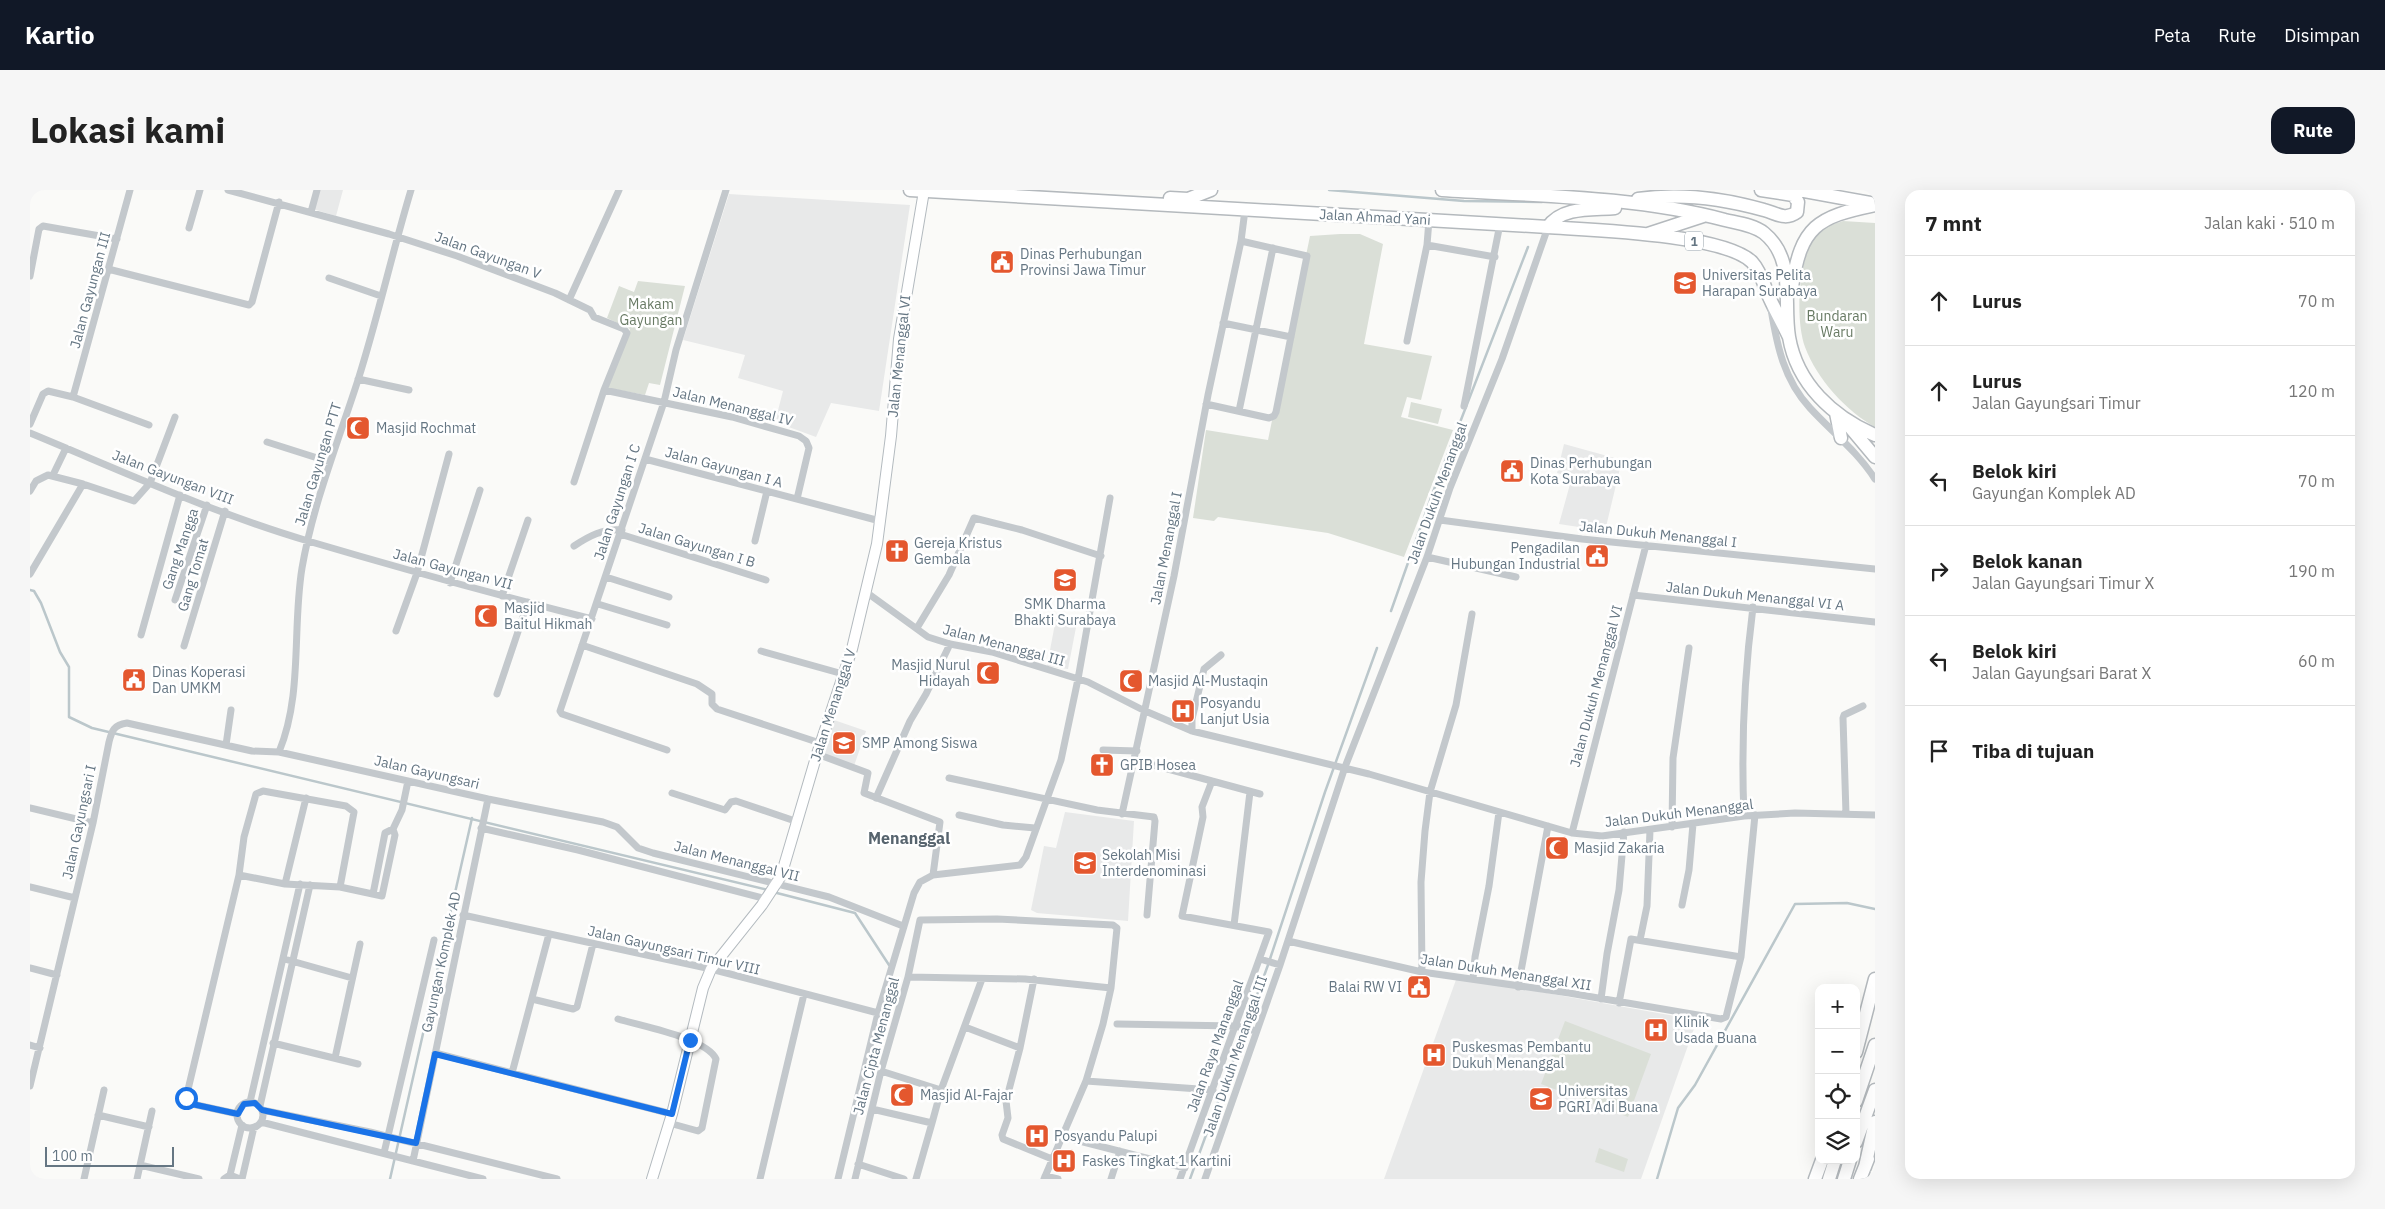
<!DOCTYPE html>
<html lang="id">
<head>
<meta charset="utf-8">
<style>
  body { margin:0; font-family:"IBM Plex Sans",sans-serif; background:#f6f6f6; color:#222 }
  .controls { position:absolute; right:15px; bottom:15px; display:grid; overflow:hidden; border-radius:10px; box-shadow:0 5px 20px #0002 }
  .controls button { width:45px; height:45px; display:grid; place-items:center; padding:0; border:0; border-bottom:1px solid #e0e0e0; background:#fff; color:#222; font:25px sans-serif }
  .scale { position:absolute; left:15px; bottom:12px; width:129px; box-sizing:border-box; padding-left:5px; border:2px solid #657683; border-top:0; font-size:14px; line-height:18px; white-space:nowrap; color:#657683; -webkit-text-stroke:4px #fff; paint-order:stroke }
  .stop { position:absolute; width:15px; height:15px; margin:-11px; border:4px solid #1a73e8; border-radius:50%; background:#fff }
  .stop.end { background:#1a73e8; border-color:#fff; box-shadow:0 1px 5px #0008 }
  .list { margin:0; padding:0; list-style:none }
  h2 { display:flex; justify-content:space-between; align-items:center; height:65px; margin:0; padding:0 20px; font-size:21px }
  h2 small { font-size:16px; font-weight:400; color:#767676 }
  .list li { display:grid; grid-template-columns:32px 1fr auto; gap:15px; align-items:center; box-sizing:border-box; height:90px; padding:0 20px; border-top:1px solid #e0e0e0 }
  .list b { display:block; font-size:19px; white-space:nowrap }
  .list p { margin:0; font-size:16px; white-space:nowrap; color:#767676 }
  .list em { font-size:16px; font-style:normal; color:#767676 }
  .icon { flex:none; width:28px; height:28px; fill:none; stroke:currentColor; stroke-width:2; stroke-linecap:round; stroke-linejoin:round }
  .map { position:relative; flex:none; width:1845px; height:989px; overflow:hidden; border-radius:15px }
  header { display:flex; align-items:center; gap:30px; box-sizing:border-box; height:70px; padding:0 25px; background:#111827; color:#fff }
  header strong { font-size:24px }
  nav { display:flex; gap:28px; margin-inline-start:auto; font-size:18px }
  .intro { display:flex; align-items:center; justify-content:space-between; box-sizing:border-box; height:120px; padding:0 30px }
  h1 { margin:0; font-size:35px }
  .button { padding:12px 22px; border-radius:15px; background:#111827; color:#fff; font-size:18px; font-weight:700 }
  main { display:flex; gap:30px; padding:0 30px }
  aside { flex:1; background:#fff; border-radius:15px; box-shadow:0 5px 20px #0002 }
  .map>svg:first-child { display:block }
  .built { fill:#e8e9e9 }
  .green { fill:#dadfd7 }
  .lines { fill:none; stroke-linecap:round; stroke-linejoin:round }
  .stream { stroke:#bbc7cb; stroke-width:2.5 }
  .secondary-casing { stroke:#b3babf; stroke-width:12 }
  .highway-casing { stroke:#b4b9bd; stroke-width:15 }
  .street { stroke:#c3c8cc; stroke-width:7 }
  .secondary { stroke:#fff; stroke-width:10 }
  .highway { stroke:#fff; stroke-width:12 }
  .route { stroke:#1a73e8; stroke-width:6 }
  .labels { text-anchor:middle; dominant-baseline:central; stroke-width:5; stroke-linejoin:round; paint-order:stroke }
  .shield { fill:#fff; stroke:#939fa8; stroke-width:1 }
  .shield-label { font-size:12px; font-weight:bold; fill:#657683 }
  .street-label { font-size:14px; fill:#657683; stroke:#fff }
  .poi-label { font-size:14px; fill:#657683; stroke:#fff; text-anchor:start }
  .park-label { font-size:14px; fill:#687a64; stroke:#fff }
  .quarter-label { font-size:16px; font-weight:bold; fill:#57646e; stroke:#fff }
</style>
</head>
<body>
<header>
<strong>Kartio</strong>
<nav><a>Peta</a><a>Rute</a><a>Disimpan</a></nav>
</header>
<div class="intro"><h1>Lokasi kami</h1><a class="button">Rute</a></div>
<main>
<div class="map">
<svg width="1845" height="989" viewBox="0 0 1845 989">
  <rect width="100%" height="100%" fill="#fafaf8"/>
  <path class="built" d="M288,0H313L306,26L283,19Z
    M699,4L880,15L849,221L801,213L786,247L745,232L753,201L708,188L715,165L653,150Z
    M1534,254L1592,270L1575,341L1529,334L1542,287L1527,283Z
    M1027,423L1048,427L1038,479L1017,476Z
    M804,530L836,541L824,576L792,564Z
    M1035,622L1104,631L1098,731L1007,723L1001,720L1014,656L1026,658Z
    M1427,787L1667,830L1611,989H1354Z"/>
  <path class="green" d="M1813,31L1845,33V237C1816,221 1787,189 1775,157C1765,129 1768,69 1786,45C1792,37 1804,34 1813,31Z
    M1310,44H1330L1353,54L1334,154L1402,166L1391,210L1377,207L1371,227L1423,240L1374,367L1298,343L1188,327L1184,331L1163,328L1176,240L1238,250L1280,46Z
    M608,91L655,96L630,195L619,193L615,205L578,198L600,139L577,128L589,96L604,102Z
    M1381,212L1412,219L1408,234L1378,227Z
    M1535,831L1621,864L1598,927L1511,894Z
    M1569,958L1598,969L1594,982L1565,972Z"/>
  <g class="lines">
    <path class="stream" d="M1299,0L1434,11L1512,12
      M0,400L4,401L11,413L30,462L39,477V527L62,538L738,700
      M1361,421L1403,302L1498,57
      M743,702L825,723L859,775
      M360,989L442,628
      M1160,989L1238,775L1295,602L1347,458
      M1627,989L1648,918L1665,895L1765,714L1817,713L1845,719"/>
    <defs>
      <path id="secondary" d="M622,989L642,924L673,798L681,779L732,715L751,686L787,564L822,459L847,354L861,246L869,149L894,1"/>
      <path id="highway" d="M880,0L1518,37C1562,40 1693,44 1722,72C1732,83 1734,97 1740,109C1746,122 1753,134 1759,147
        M1412,0C1506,6 1603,6 1695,30C1708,33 1724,35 1734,43C1766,69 1753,111 1759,147C1767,194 1803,227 1845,245
        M1769,0L1840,13
        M1140,8L1158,9L1181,0
        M1608,9C1649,3 1695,9 1734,20C1746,23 1755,31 1767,22L1768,12L1763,5L1731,0
        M1518,37C1532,16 1563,20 1585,18
        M1618,44L1673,26
        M1762,97C1771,36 1787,27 1845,15
        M1806,223L1811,248
        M1819,236L1845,267
        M1826,862L1845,789
        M1826,911L1845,855
        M1826,952L1845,900
        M1835,977L1845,932
        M1785,989L1792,970
        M1799,989L1805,970
        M1814,989L1820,970
        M1830,989L1838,969"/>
    </defs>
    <use href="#secondary" class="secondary-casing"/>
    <use href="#highway" class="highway-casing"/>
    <path class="street" d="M198,0L359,44L427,66L525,103L560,120L564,127L594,139L597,143L574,200
      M281,22L287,0
      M159,38L170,0
      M1397,55L1399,30
      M78,79L219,115L222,112L249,12
      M0,86L9,39L13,36L87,49
      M299,88L351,106
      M539,110L589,0
      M1741,119C1747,156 1754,190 1780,218C1802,242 1827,261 1845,289
      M1193,133L1261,147
      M1377,151L1397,55L1465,67
      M328,189L379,200
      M43,207L100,0
      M1176,214L1239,228L1244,226L1246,222L1277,66L1211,51
      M1434,216L1470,34
      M1209,221L1243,58
      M0,234L13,204L18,201L43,207L119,235
      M0,243C92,281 183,323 278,351C373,379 467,405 562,429
      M237,252L300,272
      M615,269L850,331
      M23,285L36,258
      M544,292L574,200L702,227L769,246L776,251L779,258L767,309
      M53,294L104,311L120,293L145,227
      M0,301L6,291L18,285L53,294L0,384
      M1410,330L1552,349L1845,379
      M590,344L736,390
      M725,351L737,301
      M544,356C559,346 574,338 592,340
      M1397,367L1486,387
      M576,387L639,407
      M420,393L450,300
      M836,402L898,447L920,454L962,462L1058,492L1113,520L1162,541L1339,584L1542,643L1572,646L1714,626L1765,623L1845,625
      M1603,405L1845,432
      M472,406L498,330
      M145,410L177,315
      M568,414L637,435
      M887,438L919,385L944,328L992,340L1071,366
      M366,441L387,383L419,264
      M111,445L150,305
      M552,455L667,494L682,504V514L687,519L790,553
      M154,456L195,321
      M731,461L813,484
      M467,504L498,412
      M1162,541V529L1174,479L1191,465
      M196,555L201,520
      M637,560L532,524L530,521L634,212L646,160L696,0
      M1073,560L1107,561
      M249,562C273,504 262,439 272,378C283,314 308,252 328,190C348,127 362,63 381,0
      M787,564L838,583L834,603L910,632L903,685
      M1105,570L1182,591L1172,617L1173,627L1152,726L1239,742L1150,989
      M919,588L1067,620L1124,627L1125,631L1117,725
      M1182,591L1230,604
      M642,603L695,620L701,612L706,611L768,632
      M846,608L880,531L896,504L920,454
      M0,618L63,633
      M1092,624L1144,386L1178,205L1211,51L1215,20
      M1816,624L1813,528L1814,525L1833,516
      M929,625L973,635L1005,638
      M1714,626C1711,555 1714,487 1723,417
      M1642,637L1643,568L1659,458
      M451,638L548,660L736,709
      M1542,643L1616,355
      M209,685L214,647L226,604L233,601L316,616L324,622L310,697
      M255,694L276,608
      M0,697L45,708
      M343,704L355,643L363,639
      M1652,715L1659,680L1663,634
      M433,725L681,779L848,823
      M1204,735L1220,602
      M1610,750L1617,716L1620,640
      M1258,751L1392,782L1539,803L1691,829L1696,827L1711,767L1725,625
      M1230,769L1250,775
      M258,770L322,788
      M0,778L27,785
      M1392,782L1391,692L1395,641L1400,602L1426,515L1442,424
      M878,787L995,789L1081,798
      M1004,789L990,858L976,911L978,928L972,945L973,949L1022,969
      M1443,789L1445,767L1459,696L1469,622
      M1488,797L1518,636
      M502,809L543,819L547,817L563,754
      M1571,809L1577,764L1589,700L1594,642
      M1589,813L1601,749L1711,767
      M588,829C610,836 677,848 686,869L672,938L668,941L639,933
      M1087,834L1206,836L1226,841
      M935,837L990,858
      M243,853L328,874
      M0,855L10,858
      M405,863L642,924
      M305,868L330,754
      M851,881L911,900
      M482,883L519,744
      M1056,891L1183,900
      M0,896L63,633L79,552C82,540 84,535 97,533L222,561L249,562L458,609L573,632L587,637L608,658L623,663L799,707L873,736
      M220,912L270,694
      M207 925a13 13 0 1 1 26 0a13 13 0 1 1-26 0Z
      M230,916L280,695
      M842,919L902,933L886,989
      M232,920L340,942L527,989
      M208,924L162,914L156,908L209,685L255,694L310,697L352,706L365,645L363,639L372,620L378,591
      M68,925L119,937
      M231,932L453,989
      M902,933L911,900L952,789
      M1030,946L1155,978
      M354,963L404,750
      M383,971L458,609
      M828,974L874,989
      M110,975L169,989
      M200,985L212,935
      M1015,986L1028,989
      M54,989L74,900
      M107,989L122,921
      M194,989L200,985L210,989
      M212,989L224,937
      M730,989L774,804
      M808,989L848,823L884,703L890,692L903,685L990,675L996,667L1031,570L1048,489L1080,308
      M825,989L851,881L878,787L890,730L967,729L1083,735L1087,738L1081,798L1073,834L1056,891L1014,989
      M1081,989L1090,961
      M1175,989L1250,775L1315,577L1397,367L1420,298L1472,169L1518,37"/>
    <use href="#secondary" class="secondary"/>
    <use href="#highway" class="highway"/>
  </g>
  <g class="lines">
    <path class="route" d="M156,908L162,914L208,924L214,914L225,913L232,920L386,953L405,864L642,924L660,850"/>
  </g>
  <defs>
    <symbol id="civic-square" viewBox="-11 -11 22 22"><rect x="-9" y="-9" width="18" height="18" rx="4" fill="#e4572e" stroke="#fff"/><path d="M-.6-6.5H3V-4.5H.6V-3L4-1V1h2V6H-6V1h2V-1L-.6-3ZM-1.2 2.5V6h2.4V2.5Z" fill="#fff"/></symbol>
    <symbol id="university-square" viewBox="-11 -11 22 22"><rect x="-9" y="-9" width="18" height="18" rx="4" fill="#e4572e" stroke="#fff"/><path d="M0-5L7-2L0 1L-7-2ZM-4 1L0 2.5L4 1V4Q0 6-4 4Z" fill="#fff"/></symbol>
    <symbol id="mosque-square" viewBox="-11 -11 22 22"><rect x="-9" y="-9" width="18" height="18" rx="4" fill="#e4572e" stroke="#fff"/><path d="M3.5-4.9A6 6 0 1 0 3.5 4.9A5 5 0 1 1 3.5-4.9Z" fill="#fff"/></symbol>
    <symbol id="church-square" viewBox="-11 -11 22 22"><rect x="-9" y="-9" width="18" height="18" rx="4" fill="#e4572e" stroke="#fff"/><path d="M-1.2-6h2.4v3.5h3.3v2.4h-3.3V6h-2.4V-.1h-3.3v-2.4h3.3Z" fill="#fff"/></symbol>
    <symbol id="school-square" viewBox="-11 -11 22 22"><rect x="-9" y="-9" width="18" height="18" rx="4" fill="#e4572e" stroke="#fff"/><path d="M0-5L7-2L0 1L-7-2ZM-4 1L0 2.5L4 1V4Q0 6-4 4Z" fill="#fff"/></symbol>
    <symbol id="hospital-square" viewBox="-11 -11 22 22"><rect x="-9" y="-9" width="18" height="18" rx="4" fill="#e4572e" stroke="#fff"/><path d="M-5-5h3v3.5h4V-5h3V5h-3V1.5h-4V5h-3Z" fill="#fff"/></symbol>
  </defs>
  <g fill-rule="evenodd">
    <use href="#civic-square" x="958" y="58" width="28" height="28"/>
    <use href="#university-square" x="1641" y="79" width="28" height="28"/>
    <use href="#mosque-square" x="314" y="224" width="28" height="28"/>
    <use href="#civic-square" x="1468" y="267" width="28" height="28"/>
    <use href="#church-square" x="853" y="347" width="28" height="28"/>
    <use href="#civic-square" x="1553" y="352" width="28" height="28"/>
    <use href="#school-square" x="1021" y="376" width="28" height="28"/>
    <use href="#mosque-square" x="442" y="412" width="28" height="28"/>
    <use href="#mosque-square" x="944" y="469" width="28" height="28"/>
    <use href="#civic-square" x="90" y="476" width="28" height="28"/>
    <use href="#mosque-square" x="1087" y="477" width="28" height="28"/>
    <use href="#hospital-square" x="1139" y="507" width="28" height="28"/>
    <use href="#school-square" x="800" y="539" width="28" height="28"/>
    <use href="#church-square" x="1058" y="561" width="28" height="28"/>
    <use href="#mosque-square" x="1513" y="644" width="28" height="28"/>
    <use href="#university-square" x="1041" y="659" width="28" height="28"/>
    <use href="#civic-square" x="1375" y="783" width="28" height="28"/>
    <use href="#hospital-square" x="1612" y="826" width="28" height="28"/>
    <use href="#hospital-square" x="1390" y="851" width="28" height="28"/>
    <use href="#mosque-square" x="858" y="891" width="28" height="28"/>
    <use href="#university-square" x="1497" y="895" width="28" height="28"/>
    <use href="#hospital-square" x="993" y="932" width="28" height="28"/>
    <use href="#hospital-square" x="1020" y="957" width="28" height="28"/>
  </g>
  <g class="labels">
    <rect class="shield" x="1655" y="41.5" width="18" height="19" rx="4"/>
    <g class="shield-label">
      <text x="1664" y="51">1</text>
    </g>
    <g class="street-label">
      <text transform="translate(1345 27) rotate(3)">Jalan Ahmad Yani</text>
      <text transform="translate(458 65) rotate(20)">Jalan Gayungan V</text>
      <text transform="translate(60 100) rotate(-75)">Jalan Gayungan III</text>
      <text transform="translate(869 166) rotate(-84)">Jalan Menanggal VI</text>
      <text transform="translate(703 216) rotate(14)">Jalan Menanggal IV</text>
      <text transform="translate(288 274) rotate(-73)">Jalan Gayungan PTT</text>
      <text transform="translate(694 277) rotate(15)">Jalan Gayungan I A</text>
      <text transform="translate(143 287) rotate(21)">Jalan Gayungan VIII</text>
      <text transform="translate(1407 303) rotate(-70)">Jalan Dukuh Menanggal</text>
      <text transform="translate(587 312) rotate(-72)">Jalan Gayungan I C</text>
      <text transform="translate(1628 344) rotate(6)">Jalan Dukuh Menanggal I</text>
      <text transform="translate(667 355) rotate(17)">Jalan Gayungan I B</text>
      <text transform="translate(1136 358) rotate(-79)">Jalan Menanggal I</text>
      <text transform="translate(150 359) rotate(-71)">Gang Mangga</text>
      <text transform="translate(423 379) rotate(15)">Jalan Gayungan VII</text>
      <text transform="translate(163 385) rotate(-73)">Gang Tomat</text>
      <text transform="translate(1725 406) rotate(6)">Jalan Dukuh Menanggal VI A</text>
      <text transform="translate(974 455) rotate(15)">Jalan Menanggal III</text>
      <text transform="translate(1566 496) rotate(-75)">Jalan Dukuh Menanggal VI</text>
      <text transform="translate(803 515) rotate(-72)">Jalan Menanggal V</text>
      <text transform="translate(397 582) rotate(13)">Jalan Gayungsari</text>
      <text transform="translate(1649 623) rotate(-7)">Jalan Dukuh Menanggal</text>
      <text transform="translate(49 632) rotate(-78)">Jalan Gayungsari I</text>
      <text transform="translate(707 671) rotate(14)">Jalan Menanggal VII</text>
      <text transform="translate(644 760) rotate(13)">Jalan Gayungsari Timur VIII</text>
      <text transform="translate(411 772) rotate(-78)">Gayungan Komplek AD</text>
      <text transform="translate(1476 782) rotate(9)">Jalan Dukuh Menanggal XII</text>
      <text transform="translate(846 856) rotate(-75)">Jalan Cipta Menanggal</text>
      <text transform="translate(1185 856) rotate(-70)">Jalan Raya Mananggal</text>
      <text transform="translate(1205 866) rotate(-71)">Jalan Dukuh Menanggal III</text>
    </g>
    <g class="poi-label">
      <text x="990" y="64">Dinas Perhubungan<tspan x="990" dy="16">Provinsi Jawa Timur</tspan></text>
      <text x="1672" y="85">Universitas Pelita<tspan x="1672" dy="16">Harapan Surabaya</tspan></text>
      <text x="346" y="238">Masjid Rochmat</text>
      <text x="1500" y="273">Dinas Perhubungan<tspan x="1500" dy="16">Kota Surabaya</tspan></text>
      <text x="884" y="353">Gereja Kristus<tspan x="884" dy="16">Gembala</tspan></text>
      <text x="1550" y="358" text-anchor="end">Pengadilan<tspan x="1550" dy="16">Hubungan Industrial</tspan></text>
      <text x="1035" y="414" text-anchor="middle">SMK Dharma<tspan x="1035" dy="16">Bhakti Surabaya</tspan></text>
      <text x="474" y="418">Masjid<tspan x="474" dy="16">Baitul Hikmah</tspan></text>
      <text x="940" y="475" text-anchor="end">Masjid Nurul<tspan x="940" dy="16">Hidayah</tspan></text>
      <text x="122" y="482">Dinas Koperasi<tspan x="122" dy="16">Dan UMKM</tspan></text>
      <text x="1118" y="491">Masjid Al-Mustaqin</text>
      <text x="1170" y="513">Posyandu<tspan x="1170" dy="16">Lanjut Usia</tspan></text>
      <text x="832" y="553">SMP Among Siswa</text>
      <text x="1090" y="575">GPIB Hosea</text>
      <text x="1544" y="658">Masjid Zakaria</text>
      <text x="1072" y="665">Sekolah Misi<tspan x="1072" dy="16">Interdenominasi</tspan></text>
      <text x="1372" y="797" text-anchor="end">Balai RW VI</text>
      <text x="1644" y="832">Klinik<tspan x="1644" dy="16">Usada Buana</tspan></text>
      <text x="1422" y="857">Puskesmas Pembantu<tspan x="1422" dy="16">Dukuh Menanggal</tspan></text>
      <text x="1528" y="901">Universitas<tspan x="1528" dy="16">PGRI Adi Buana</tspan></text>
      <text x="890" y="905">Masjid Al-Fajar</text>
      <text x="1024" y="946">Posyandu Palupi</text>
      <text x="1052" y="971">Faskes Tingkat 1 Kartini</text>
    </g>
    <g class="park-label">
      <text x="621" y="114">Makam<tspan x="621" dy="16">Gayungan</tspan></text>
      <text x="1807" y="126">Bundaran<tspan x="1807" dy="16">Waru</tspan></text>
    </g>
    <g class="quarter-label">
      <text x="879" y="648">Menanggal</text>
    </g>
  </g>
</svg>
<div class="controls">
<button>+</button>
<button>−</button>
<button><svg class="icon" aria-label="locate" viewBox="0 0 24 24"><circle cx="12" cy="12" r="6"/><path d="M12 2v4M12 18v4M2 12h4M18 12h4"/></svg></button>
<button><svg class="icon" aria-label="layers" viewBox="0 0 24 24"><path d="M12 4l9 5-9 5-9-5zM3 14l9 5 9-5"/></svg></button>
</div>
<div class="scale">100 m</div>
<div class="stop" style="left:156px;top:908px"></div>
<div class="stop end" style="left:660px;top:850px"></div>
</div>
<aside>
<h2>7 mnt<small>Jalan kaki · 510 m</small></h2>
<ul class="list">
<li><svg class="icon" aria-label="ahead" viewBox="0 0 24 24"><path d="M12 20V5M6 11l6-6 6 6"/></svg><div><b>Lurus</b></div><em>70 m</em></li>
<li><svg class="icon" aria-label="ahead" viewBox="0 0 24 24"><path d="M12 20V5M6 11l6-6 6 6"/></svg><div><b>Lurus</b><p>Jalan Gayungsari Timur</p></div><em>120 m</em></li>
<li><svg class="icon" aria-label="left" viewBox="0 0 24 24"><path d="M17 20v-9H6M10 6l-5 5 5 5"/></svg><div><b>Belok kiri</b><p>Gayungan Komplek AD</p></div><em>70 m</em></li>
<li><svg class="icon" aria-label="right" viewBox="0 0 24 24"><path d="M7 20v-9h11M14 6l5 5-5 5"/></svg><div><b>Belok kanan</b><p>Jalan Gayungsari Timur X</p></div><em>190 m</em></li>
<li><svg class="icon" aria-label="left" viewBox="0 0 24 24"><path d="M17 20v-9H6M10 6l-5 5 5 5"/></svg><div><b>Belok kiri</b><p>Jalan Gayungsari Barat X</p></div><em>60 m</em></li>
<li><svg class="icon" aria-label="arrive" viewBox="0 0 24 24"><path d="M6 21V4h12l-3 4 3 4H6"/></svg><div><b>Tiba di tujuan</b></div></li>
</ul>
</aside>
</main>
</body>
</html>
